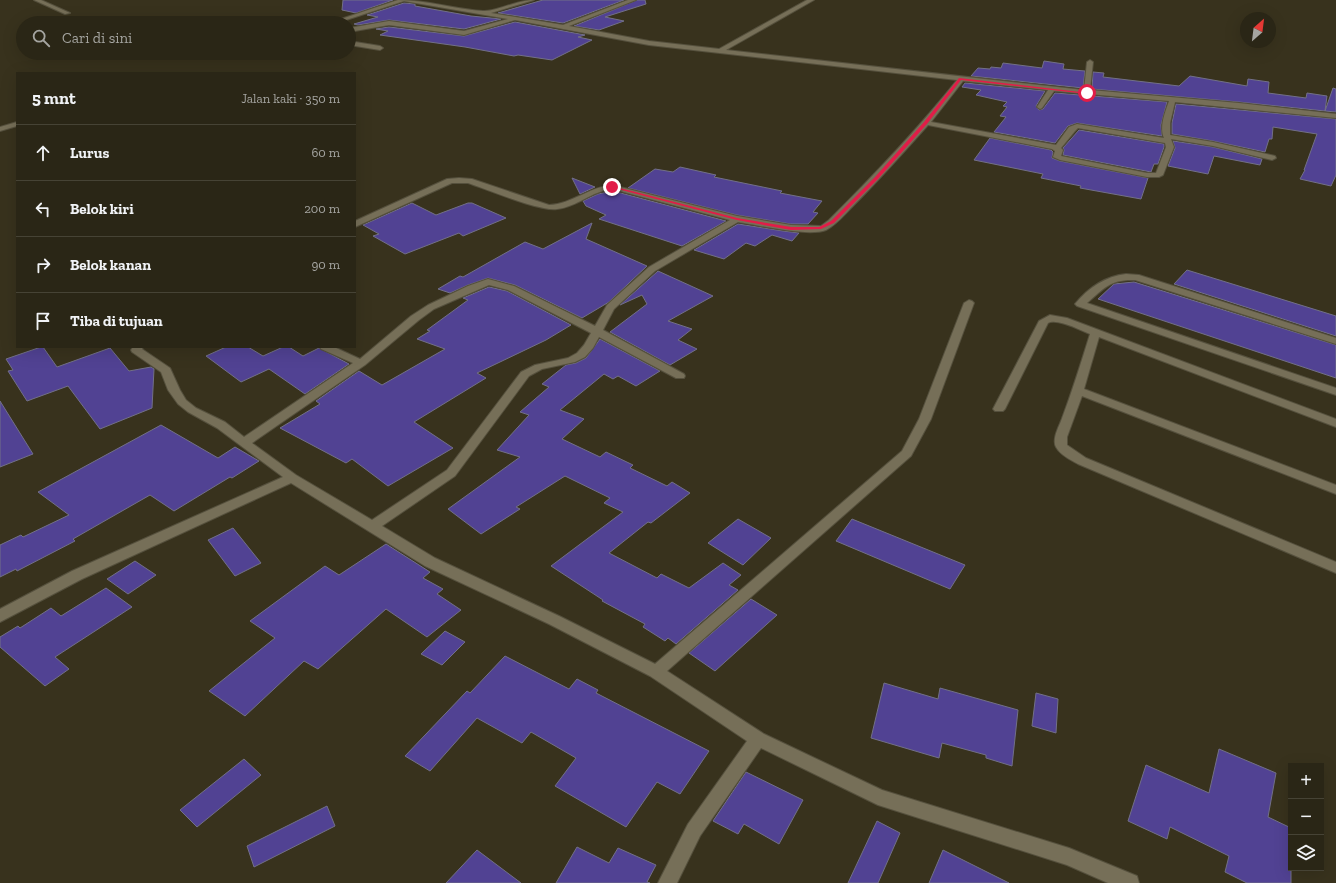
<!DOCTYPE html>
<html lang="id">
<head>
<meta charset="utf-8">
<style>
  body { margin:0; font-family:"Zilla Slab",serif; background:#363223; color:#f1f3f6 }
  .controls { position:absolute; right:12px; bottom:12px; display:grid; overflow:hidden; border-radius:0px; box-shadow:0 4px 16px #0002 }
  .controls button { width:36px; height:36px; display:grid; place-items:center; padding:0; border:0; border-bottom:1px solid #464335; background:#2a2616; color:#f1f3f6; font:20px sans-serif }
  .compass { position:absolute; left:1240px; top:12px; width:36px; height:36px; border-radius:50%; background:#2a2616; box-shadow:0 4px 16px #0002; rotate:28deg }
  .stop { position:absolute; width:12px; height:12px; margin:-9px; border:3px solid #e11d48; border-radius:50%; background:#fff }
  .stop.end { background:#e11d48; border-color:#fff; box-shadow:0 1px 4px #0008 }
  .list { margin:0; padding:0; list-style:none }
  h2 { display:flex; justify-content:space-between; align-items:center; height:52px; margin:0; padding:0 16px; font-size:17px }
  h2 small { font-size:13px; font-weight:400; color:#a5a5a1 }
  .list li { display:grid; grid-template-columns:26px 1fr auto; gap:12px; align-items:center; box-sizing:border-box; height:56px; padding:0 16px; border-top:1px solid #464335 }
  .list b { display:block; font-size:15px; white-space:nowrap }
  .list em { font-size:13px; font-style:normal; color:#a5a5a1 }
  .icon { flex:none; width:22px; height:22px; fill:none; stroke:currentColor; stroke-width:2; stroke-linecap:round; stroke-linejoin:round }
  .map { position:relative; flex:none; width:1336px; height:883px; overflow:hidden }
  .search { position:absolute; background:#2a2616; box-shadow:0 4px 16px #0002; left:16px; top:16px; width:340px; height:44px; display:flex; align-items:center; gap:10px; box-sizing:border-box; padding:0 14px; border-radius:22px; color:#a5a5a1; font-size:15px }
  .panel { position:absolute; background:#2a2616; box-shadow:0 4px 16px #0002; left:16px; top:72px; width:340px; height:276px; border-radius:0px }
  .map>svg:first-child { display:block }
  .building { fill:#514293; stroke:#727087 }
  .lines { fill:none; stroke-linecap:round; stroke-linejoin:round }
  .minor-casing { stroke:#55503d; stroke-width:2 }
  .minor { fill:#766f58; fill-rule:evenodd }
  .route { fill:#e11d48 }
</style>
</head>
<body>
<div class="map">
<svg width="1336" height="883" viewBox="0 0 1336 883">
  <rect width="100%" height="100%" fill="#38321d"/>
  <path class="building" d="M343,0H393L356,13L342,10Z
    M543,0H624L563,23L498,13Z
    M637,0H645L646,4L605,17L624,21L599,30L574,26Z
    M404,3L415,4V6L471,16L501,19L464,29L389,20L358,25L354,24L378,17L367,15Z
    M515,22L585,35L578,37L592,40L552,60L518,55L514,56L465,47L380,35L388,31L376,29L389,27L464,36Z
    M1044,61L1064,64L1063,69L1085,71L1083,88L971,76L978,68L990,69L991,67L1001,68L1003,63L1042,68Z
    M1093,72L1104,73L1103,77L1179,86L1190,76L1247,86L1248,79L1269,82L1268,93L1306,98L1307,93L1327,96L1325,111L1239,102L1092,89Z
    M965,83L1045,91L1036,106L1039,110L1043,109L1055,93L1167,102L1161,125L1162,136L1077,123L1068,126L1055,143L994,132L1006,117L1000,116L1007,107L1003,106L1007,102L976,95L981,90L962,87Z
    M1333,88L1336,89V112L1325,111Z
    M1176,104L1336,119V175L1331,186L1300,179L1305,170H1304L1317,134L1273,127L1272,139H1269L1265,152L1213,141L1172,134V123Z
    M1079,130L1164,144V147L1158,164H1154L1151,172L1063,155L1064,150L1063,148Z
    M990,138L1051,150L1053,152L1052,158L1060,161L1148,178L1141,199L1080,188L1081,186L1041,178L1043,174L974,160Z
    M1173,141L1213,147L1262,159L1260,165L1214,156L1208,174L1168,166L1175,148Z
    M680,167L716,175L714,177L782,191L780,193L822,201L813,212L818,213L808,224H791L737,215L628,188L655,169L673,172Z
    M572,178L595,187L580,194Z
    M613,191L726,221L682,246L599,219L606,215L586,206L583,201L598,194Z
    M412,203L436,215L468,203H472L506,218L463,236L459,233L405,254L373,236L379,234L363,225Z
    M592,223L586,239L647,266L609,302L582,318L515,285L488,278L468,285L450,293L438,289L460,276L463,277L525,242L543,249Z
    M738,224L783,231L799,233L792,241L772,235L755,246L746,243L724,259L694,250Z
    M1187,270L1336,316V336L1174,284Z
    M658,271L713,296L668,321L692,329L678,340L697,349L670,365L610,332L647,304L642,295L620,305Z
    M1134,282L1336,345V378L1098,299L1114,284Z
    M489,287L507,291L571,325L546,340L477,373L486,378L414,422L453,448L388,486L352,459L346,463L280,428L320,404L316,401L359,371L382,385L445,349L417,339L430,331L427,330L468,300L463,298Z
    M600,339L660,371L636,386L618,376L613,379L604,374L560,410L584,419L562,439L600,457L606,452L633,465L630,468L667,486L672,482L690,493L651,523L648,522L609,553L657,578L661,574L689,588L723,563L741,575L729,585L738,590L676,644L668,638L665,641L643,627L645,624L602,601L603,600L551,566L623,512L604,503L610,498L565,476L516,507L520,509L481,534L448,509L520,457L497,450L529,415L520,412L549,387L542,384L566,365L576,363L586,358Z
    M41,347H43L57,367L110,348L129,371L151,367L154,369L152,408L100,429L68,386L27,401L8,371L13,370L6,359Z
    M226,347H248L263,356L283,347H289L303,356L319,348L349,364L305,394L269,369L241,382L206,356Z
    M0,401L33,454L0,467Z
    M161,425L218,458L235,447L259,461L232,478L230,477L174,511L150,495L73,539L75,541L17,571L16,569L0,577V545L21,535L23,537L69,515L38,492Z
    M738,519L771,538L743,565L708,543Z
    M852,519L965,565L950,589L836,541Z
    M233,528L261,563L235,576L208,540Z
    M386,544L430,572L423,578L443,589L437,594L461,610L427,637L386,609L318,669L304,661L245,716L209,691L275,638L250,621L325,566L339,575Z
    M135,561L156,575L128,594L107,579Z
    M106,588L132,607L55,657L69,669L45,686L0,647V637L18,626L20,628L51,608L61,616Z
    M751,599L777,615L715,671L689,653Z
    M445,631L465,642L442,665L421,654Z
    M505,656L569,689L577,679L598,690L596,693L709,751L680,794L657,782L626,827L555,786L576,758L531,732L522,743L477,718L430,771L405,756L467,691L470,693Z
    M884,683L938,699L940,688L1018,710L1012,766L986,758V755L942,743L939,758L871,738Z
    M1036,693L1058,699L1056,733L1032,726Z
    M1219,749L1276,773L1268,817L1291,828V883H1247L1225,872L1229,856L1170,827L1167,839L1128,821L1146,765L1209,793Z
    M244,759L261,775L197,827L180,810Z
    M746,772L803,800L779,844L744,824L738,834L713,821Z
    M327,806L335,826L254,867L247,846Z
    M877,821L900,833L878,883H848Z
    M577,847L609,863L618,848L656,865L647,882L650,883H556Z
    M477,850L521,883H446Z
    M943,850L1009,883H929Z"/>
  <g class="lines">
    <defs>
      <path id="minor" d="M34,0H41L70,13L65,14Z
        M398,0C427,0 454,9 483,11C495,12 517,0 534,0L491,13L563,25L628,0H636L569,26L649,41L719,49L807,0H814L726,50L1084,90L1087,62L1090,60L1093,62L1090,90L1239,103L1336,114V118L1175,102L1170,123V135L1213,142L1275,156L1276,158L1272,160L1213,146L1171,139L1174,147L1163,175L1159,177H1147L1060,160L1053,157L1055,151L1052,149L928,125C903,153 879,180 853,206C845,214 836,225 826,230C808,237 758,225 738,222L655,271L614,309L603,330L684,374L685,376L684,378H676L599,337L593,348L585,357L575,362L542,369L529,376L455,476L382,526L435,558L559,616L655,664L902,451L919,419L964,303L969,300L972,301L974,303L931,419L911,456L667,671L764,734L882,790L1069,848L1137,876L1139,883H1108L1067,865L878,805L761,748L700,836L677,883H658L688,824L747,741L650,676L549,624L425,566L291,483L82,579L0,622V609L72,571L283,477L217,428L188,412L178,404L168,390L161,372L132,352L131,350L133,347H143L142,349L170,368L180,390L186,400L196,408L225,422L244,437L353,363L321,349L320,347H334L360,359L411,316L428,305L468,286L488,279L514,286L595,326L607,305L649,267L730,220L612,189C592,191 577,207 557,209C541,212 486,189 468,183H452L355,227V221L447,179L459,178L472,179L549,205C572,204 589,187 612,185L737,216L791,225L821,226L829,220C874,175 917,130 957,80L649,45L515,20L464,35L389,25L349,32V28L389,21L464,31L508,19L404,1L337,23H329ZM963,81L1048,90L1037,107L1040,109L1042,108L1054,91L1169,101C1165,112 1159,128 1164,138L1077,124L1069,127L1056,145L931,122ZM1078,128L1165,143L1166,147L1156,173H1147L1061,156L1063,150L1061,148L1075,131ZM489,285L508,290L591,333L584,345L577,353L568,358L535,365L521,372L447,470L372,520L296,475L252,443L365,365L419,320L434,309Z
        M349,41L380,46L383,48L380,50L349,45Z
        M17,122V126L0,131V127Z
        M1126,274L1139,275L1336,338V344L1135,280C1111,279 1104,288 1087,303L1336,388V395L1077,306L1075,304C1088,288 1106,276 1126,274Z
        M1050,315L1067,318L1336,419V427L1099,337L1084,389L1336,485V494L1082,396L1067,437V445L1086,458L1336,562V573L1078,464C1071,460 1060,455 1056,447C1052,440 1058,428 1061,421C1072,392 1081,363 1090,334C1080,330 1057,318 1048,323L1005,409L1003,411H995L993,409L1039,321Z"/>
    </defs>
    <use href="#minor" class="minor-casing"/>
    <use href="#minor" class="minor"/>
  </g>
  <path class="route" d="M959,78L1089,93L1087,94L961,80L927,124L878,179L834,223L821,229L791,230L737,220L610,187L612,186L737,218L791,227H819L831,221L875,177L924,122Z"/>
</svg>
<div class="controls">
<button>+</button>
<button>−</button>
<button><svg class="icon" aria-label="layers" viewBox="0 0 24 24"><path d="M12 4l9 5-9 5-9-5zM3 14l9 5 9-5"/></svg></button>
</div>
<svg class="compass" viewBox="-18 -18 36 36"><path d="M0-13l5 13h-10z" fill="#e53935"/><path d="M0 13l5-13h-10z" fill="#a5a5a1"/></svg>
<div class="stop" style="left:1087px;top:93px"></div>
<div class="stop end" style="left:612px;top:187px"></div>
<div class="search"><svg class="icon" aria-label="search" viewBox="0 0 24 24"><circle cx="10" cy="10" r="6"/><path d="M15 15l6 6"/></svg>Cari di sini</div>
<section class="panel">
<h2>5 mnt<small>Jalan kaki · 350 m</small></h2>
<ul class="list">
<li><svg class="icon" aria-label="ahead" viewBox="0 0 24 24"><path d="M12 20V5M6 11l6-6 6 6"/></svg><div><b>Lurus</b></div><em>60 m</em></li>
<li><svg class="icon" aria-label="left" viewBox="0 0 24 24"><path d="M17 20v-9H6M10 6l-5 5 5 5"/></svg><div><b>Belok kiri</b></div><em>200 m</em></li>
<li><svg class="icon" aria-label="right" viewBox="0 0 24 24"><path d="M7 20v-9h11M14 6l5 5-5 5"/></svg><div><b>Belok kanan</b></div><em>90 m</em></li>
<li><svg class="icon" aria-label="arrive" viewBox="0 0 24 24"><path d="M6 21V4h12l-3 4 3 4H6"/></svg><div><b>Tiba di tujuan</b></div></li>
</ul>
</section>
</div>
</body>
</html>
